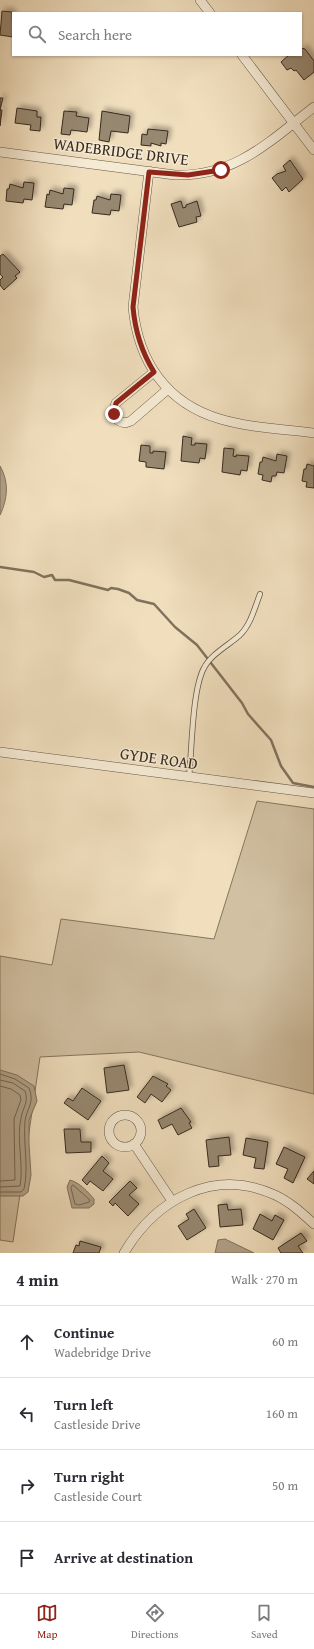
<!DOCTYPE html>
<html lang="en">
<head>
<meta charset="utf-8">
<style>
  body { margin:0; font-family:"Gentium Book Plus",serif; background:#f7f7f7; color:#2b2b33 }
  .stop { position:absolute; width:12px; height:12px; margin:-9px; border:3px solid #8f2418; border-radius:50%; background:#fff }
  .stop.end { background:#8f2418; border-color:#fff; box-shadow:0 1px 4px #0008 }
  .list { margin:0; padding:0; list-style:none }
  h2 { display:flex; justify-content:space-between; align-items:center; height:52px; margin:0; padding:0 16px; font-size:17px }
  h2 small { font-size:13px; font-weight:400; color:#7c7c81 }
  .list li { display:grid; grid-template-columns:26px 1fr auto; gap:12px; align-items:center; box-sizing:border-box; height:72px; padding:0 16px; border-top:1px solid #e1e1e2 }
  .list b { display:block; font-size:15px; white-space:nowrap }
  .list p { margin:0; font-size:13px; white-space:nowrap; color:#7c7c81 }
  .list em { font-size:13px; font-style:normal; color:#7c7c81 }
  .icon { flex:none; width:22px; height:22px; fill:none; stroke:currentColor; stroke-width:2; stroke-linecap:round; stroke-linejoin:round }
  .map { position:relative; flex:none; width:314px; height:1253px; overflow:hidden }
  .search { position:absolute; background:#fff; box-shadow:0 1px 3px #0004; left:12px; right:12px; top:12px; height:44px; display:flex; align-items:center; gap:10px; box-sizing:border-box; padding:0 14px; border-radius:0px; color:#7c7c81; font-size:15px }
  .sheet { height:340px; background:#fff }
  nav { display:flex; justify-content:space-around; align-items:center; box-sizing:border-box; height:56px; border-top:1px solid #e1e1e2; background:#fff; font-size:11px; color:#7c7c81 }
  nav a { display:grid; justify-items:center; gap:2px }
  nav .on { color:#8f2418 }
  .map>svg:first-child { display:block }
  .green { fill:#d1c0a2; stroke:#847660 }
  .water { fill:#b1a187; stroke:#80725d }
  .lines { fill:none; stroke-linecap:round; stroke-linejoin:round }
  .shore { stroke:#746652; stroke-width:1 }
  .stream { stroke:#80725d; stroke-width:2.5 }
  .building { fill:#978871; stroke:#372b1e; filter:url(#shadow) }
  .service-casing { stroke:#655846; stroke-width:6 }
  .minor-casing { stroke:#655846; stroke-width:10 }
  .service { stroke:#f5ead4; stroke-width:4.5 }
  .minor { stroke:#f5ead4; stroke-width:9 }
  .route { stroke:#8f2418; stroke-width:5 }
  .labels { text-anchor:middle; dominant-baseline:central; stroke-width:3; stroke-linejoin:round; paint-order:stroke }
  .street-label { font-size:16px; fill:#372b1e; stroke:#f5ead4 }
</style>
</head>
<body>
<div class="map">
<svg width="314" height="1253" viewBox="0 0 314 1253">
  <defs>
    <filter id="shadow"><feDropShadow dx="3.5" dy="-3.5" stdDeviation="2" flood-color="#0004"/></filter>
  </defs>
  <rect width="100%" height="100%" fill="#f0debd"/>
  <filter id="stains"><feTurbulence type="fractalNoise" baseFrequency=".005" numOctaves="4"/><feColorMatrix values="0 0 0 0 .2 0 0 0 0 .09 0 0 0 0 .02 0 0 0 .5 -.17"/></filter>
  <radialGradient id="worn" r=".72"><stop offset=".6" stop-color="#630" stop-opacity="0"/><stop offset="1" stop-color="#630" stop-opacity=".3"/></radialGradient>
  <path class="green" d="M257,801L314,809V1094L139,1052L40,1057L13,1242L0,1240V956L52,965L61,919L214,939Z"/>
  <path class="water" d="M0,466C9,482 8,498 0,515Z
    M0,1070L17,1075L34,1086L37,1101L29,1120V1144L31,1175L28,1192L23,1196H0Z
    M70,1180C80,1183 87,1191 94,1199V1204L89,1208H72L67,1187Z
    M225,1239L252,1252L254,1253H215L218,1240Z"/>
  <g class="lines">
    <path class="shore" d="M0,1074L15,1079L29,1088C35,1103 27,1107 25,1121C23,1144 29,1167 24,1189L21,1192H0
      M0,1080L13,1083L25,1091C29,1102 23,1107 21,1118C16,1140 24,1163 20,1186L0,1187
      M0,1086L11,1089L20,1095L21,1100L14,1119L15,1180L0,1181
      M73,1185L90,1200L89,1202L79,1205L75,1204L71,1188Z"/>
    <path class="stream" d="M0,567L34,572L44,577L52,575L55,580H69L108,590L111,588L118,589L129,593L137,600L154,604L175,627L197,645L242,703L248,714L271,740L281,766L293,783L314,787"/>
  </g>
  <path class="building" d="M2,11L12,12L13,37L0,35Z
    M301,48L305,49L314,61V72L304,80L296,70L294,71L291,68L287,70L281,62L289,55H301Z
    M0,98H3L0,110H2L0,126Z
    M17,108L37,111V117H41L40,131L30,130L31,125L15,123Z
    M64,111L77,112L76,116L89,118L87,132L71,130L70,135L61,134Z
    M102,111L130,116L128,133L111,131L109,142L99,140Z
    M148,129L168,131L166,144L161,143V146L151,143V146L141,145L142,134L147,135Z
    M290,160L303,179L289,192L286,187L282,191L272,178L277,174L286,171L283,166Z
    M24,182L34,183L32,200L24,199L23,203L6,201L7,189H9L10,184L23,188Z
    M64,188L74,189L72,205L64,204L63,209L45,207L47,194L49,195L50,190L63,194Z
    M111,194L121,195L119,211L111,210L110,215L92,213L94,200H96L97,196L110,200Z
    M181,201L183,208L186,207V205L197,201L201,216L196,217L197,222L179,227L171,204Z
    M3,254L20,272L15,276L17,278L4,290L0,285V280L3,277L0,274V256Z
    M183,436L192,438L191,445H195V443L207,444L205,459L200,458L199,463L181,461Z
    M141,445L150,446V453H153V451L166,452L164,469L146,467V462L139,461Z
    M224,448L234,449L233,456L236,457V455L249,456L247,471L241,470L240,475L222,472Z
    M277,454L287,456L284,473L277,472L276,476H272L271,482L262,480L263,475L258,474L260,462H262L263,457L276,461Z
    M307,464L314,466V488L306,487L307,482L302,481L304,469H306Z
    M124,1065L129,1090L107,1093L104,1068Z
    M153,1076L168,1084L166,1086L171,1090L162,1102L151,1094L145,1103L137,1097Z
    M82,1088L101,1101L88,1120L64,1103L68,1098L73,1101Z
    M181,1108L191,1122L189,1123L192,1128L178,1135L172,1124L162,1129L158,1120Z
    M64,1129H80L81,1142H91V1152L66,1153Z
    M229,1137L231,1155L218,1156L219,1166L209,1167L206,1140Z
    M246,1138L268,1142L264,1169L254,1168L256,1158L243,1155Z
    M284,1147L305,1157L293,1183L284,1178L288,1169L276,1164Z
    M102,1156L109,1163L103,1171L113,1179L103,1191L90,1181L87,1185L82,1180Z
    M314,1171V1184L307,1179Z
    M130,1181L137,1188L129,1195L139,1204L128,1216L115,1203L113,1206L109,1202Z
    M227,1204L228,1210L241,1209L243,1225L220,1227L218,1205Z
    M194,1209L206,1228L187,1240L178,1226L189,1219L186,1214Z
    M260,1214L272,1221L275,1215L284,1220L273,1240L253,1229Z
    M301,1233L307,1241L298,1246L303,1253H281L278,1248Z
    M80,1241L101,1247L99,1253H73L76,1245L79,1246Z"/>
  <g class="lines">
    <defs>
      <path id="service" d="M189,777C192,750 192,690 204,668C211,654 229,645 240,635C251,624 255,607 260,594"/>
      <path id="minor" d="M200,0L210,13
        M242,55L314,150
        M0,152L175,175C235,177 270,141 314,107
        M149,171L133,307C138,361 166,403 220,419C250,428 283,429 314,433
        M154,372L116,403C112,413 114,421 125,423L131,421L168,389
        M0,752L314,793
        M109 1131a16 16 0 1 1 32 0a16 16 0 1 1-32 0Z
        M134,1144L172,1201
        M124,1253C156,1199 214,1167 275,1195C290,1202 302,1213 314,1224"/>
    </defs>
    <use href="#service" class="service-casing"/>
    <use href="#minor" class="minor-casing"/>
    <use href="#service" class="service"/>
    <use href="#minor" class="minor"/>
  </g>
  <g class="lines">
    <path class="route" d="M114,414L116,403L154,372C141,351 135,331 133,307L149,172L188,175L221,170"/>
  </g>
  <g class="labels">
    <g class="street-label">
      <text transform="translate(121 151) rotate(7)">WADEBRIDGE DRIVE</text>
      <text transform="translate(159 758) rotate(8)">GYDE ROAD</text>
    </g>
  </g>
  <rect width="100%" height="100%" filter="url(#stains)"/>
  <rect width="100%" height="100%" fill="url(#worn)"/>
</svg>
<div class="stop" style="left:221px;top:170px"></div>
<div class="stop end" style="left:114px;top:414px"></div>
<div class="search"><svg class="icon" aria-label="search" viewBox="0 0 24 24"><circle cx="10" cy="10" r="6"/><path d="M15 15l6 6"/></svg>Search here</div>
</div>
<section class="sheet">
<h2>4 min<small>Walk · 270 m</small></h2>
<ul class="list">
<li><svg class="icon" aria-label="ahead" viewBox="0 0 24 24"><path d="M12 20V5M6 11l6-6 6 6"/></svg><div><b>Continue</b><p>Wadebridge Drive</p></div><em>60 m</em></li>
<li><svg class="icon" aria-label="left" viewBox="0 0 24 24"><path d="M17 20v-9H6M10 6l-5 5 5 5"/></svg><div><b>Turn left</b><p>Castleside Drive</p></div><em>160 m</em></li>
<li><svg class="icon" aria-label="right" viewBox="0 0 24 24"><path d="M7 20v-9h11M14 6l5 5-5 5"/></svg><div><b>Turn right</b><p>Castleside Court</p></div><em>50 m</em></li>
<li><svg class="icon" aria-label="arrive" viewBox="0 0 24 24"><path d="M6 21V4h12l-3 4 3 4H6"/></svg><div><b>Arrive at destination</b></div></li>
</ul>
</section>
<nav>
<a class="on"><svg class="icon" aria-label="map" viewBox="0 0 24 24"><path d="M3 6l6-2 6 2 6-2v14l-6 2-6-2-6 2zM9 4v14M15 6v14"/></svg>Map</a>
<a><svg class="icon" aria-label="directions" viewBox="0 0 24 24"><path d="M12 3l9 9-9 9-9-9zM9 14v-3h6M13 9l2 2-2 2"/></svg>Directions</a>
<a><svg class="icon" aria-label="saved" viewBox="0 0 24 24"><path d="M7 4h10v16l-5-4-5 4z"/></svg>Saved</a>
</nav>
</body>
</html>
